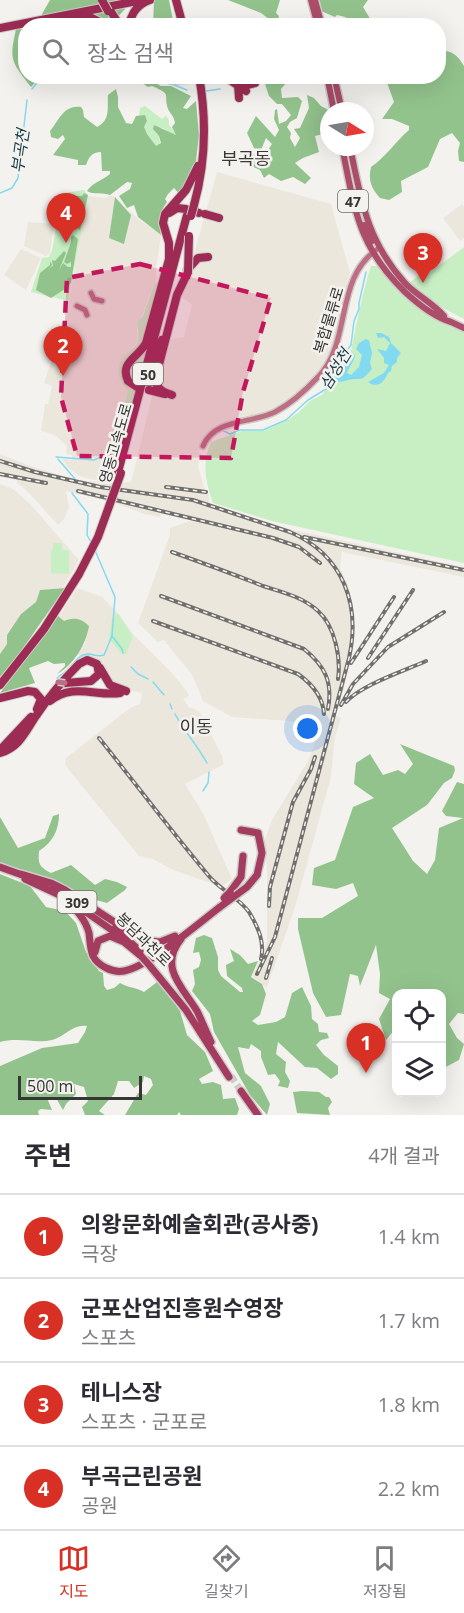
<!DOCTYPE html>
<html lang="ko">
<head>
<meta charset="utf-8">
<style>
  body { margin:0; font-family:"Open Sans","Noto Sans KR",sans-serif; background:#f2f2f3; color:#2b2b33 }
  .controls { position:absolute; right:18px; bottom:18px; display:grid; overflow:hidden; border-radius:12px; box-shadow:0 6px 24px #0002 }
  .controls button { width:54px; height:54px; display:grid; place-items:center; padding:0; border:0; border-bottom:2px solid #e1e1e2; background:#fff; color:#2b2b33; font:30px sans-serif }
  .compass { position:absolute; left:320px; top:102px; width:54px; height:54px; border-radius:50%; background:#fff; box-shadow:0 6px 24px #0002; rotate:101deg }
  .scale { position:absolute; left:18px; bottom:15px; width:124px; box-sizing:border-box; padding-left:6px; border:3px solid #363634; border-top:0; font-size:16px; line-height:21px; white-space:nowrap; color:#363634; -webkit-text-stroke:4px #f4f2ee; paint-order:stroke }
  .you { position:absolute; left:308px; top:729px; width:21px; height:21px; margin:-15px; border:4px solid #fff; border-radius:50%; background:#1a73e8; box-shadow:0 0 0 9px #1a73e833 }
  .badge { display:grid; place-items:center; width:39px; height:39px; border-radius:50%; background:#d93025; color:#fff; font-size:20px; font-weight:700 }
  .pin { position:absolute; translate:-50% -50px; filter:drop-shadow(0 2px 3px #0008) }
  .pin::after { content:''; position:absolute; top:32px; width:21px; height:18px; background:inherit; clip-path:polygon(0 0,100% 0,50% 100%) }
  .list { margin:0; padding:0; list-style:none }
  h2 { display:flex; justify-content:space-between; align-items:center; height:78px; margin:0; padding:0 24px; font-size:26px }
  h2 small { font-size:20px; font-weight:400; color:#7c7c81 }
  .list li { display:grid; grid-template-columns:39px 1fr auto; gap:18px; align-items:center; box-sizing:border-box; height:84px; padding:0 24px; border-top:2px solid #e1e1e2 }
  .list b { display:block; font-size:22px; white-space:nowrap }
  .list p { margin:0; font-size:20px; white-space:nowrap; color:#7c7c81 }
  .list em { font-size:20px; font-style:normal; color:#7c7c81 }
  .icon { flex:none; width:33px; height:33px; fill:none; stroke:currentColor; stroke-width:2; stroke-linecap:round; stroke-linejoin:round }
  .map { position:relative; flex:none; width:464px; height:1115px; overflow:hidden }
  .search { position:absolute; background:#fff; box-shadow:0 6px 24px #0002; left:18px; right:18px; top:18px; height:66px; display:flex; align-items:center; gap:15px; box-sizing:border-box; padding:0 21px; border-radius:24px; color:#7c7c81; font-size:22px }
  .sheet { height:414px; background:#fff }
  nav { display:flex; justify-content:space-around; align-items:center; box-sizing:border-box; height:84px; border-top:2px solid #e1e1e2; background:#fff; font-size:16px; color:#7c7c81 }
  nav a { display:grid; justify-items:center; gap:3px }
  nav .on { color:#d93025 }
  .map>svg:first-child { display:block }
  .built { fill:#ece7dc }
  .green { fill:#c8eec3 }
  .forest { fill:#93c38d }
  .water { fill:#82daf0 }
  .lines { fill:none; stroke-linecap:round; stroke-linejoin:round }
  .stream { stroke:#82daf0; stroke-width:1.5 }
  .primary-tunnel { stroke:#ceccc9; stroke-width:6; stroke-dasharray:6 3; stroke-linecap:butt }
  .trunk-tunnel { stroke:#ceccc9; stroke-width:7; stroke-dasharray:7 3.5; stroke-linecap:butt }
  .secondary-casing { stroke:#ceccc9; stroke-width:8 }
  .primary-casing { stroke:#ceccc9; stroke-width:9 }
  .trunk-casing { stroke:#ceccc9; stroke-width:10 }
  .motorway-casing { stroke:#ceccc9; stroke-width:10 }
  .secondary { stroke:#bd6e83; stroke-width:5 }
  .primary { stroke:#ac4d6a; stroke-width:6 }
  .trunk { stroke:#a43c5f; stroke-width:7 }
  .motorway { stroke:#9c2c54; stroke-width:8 }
  .rail-casing { stroke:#706f6d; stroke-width:4 }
  .rail { stroke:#f4f2ee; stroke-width:1.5; stroke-dasharray:4.5; stroke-linecap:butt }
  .secondary-bridge-casing { stroke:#ceccc9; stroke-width:8; stroke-linecap:butt }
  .trunk-bridge-casing { stroke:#ceccc9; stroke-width:10; stroke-linecap:butt }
  .motorway-bridge-casing { stroke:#ceccc9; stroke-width:10; stroke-linecap:butt }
  .secondary-bridge { stroke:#bd6e83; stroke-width:5 }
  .trunk-bridge { stroke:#a43c5f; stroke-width:7 }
  .motorway-bridge { stroke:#9c2c54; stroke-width:8 }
  .marked { fill:#c2185b; fill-opacity:0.2; stroke:#c2185b; stroke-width:4.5; stroke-dasharray:12 8; stroke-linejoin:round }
  .labels { text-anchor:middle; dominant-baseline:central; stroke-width:5; stroke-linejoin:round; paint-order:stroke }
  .shield { fill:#f4f2ee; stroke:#6f6e6c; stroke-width:1.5 }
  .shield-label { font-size:14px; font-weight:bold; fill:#363634 }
  .street-label { font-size:15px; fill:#363634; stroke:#f4f2ee }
  .water-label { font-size:16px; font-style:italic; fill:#143e47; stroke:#f4f2ee }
  .quarter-label { font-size:18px; fill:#3a3936; stroke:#f4f2ee }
</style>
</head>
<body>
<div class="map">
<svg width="464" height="1115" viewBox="0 0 464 1115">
  <rect width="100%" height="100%" fill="#f4f2ee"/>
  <path class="built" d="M217,172L331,204L350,273L333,345L323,367L315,378L274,409L262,414L220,424L212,429L206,435L199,452L201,453L198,466L205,491L209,496V503L285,528L464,567V577L342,552L340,568L348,585L353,608L354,631L344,688L335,715L341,718L335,737L331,777L295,907L267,988L252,976L267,942V867L264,842L272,820L308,761L322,725L319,729L290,721L232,717L203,701L193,676L164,640L158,642L138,623L170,535V528L193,520L161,514L160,517L144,514L115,503L66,491L69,507L64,519L58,525L28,492L17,483V480L0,477V454L33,467L78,480L111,483L131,482L153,393L172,339L184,337L192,305L182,297Z
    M112,195L137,218L161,235L156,269L157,278L137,328L138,340L119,371L120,380L128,390L104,482L82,477L69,469L62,459L72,460V455L66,454L67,446L55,435L41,431L45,404H48L52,386L44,383L51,362L53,360L58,335L65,325L85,207L88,196L105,198Z
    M462,204L464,207V238L460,241L443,218Z
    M28,222L54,224L50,253L46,256L24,246Z
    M21,249L41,258L26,290L4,275Z
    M0,484L13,489L31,505L79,560L63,588L40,590L36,602L21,614L7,635V644L0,654Z
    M77,588L102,597L117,612L133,634L174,675L188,693L189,696L183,699L189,707L195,709L200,713L222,756L224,764L185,784L203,813L232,879L221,887L171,869L153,859L139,856L65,765L66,758L130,708L140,704L142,693L119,689L109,682L103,667L97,660L77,654L86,642L59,617Z"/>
  <path class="green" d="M145,106L162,119L166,116L169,120V125L177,135L169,133L163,128L153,129L159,136L160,143L156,147L147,134L144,127L147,121L145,116H139L140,108Z
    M84,190L88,196L68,301L31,292L42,258L49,257L52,251L61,197L64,193Z
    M464,247V319L430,301L409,283L425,271L428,274Z
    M371,266H379L412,301L464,331V563L272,521L213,503C206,482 201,464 211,442L242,431H264L284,422L298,413L310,401L322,395L340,371L344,356L351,351C357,322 362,294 371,266Z
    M162,279L152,304L143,346L125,366L123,371L126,381L137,388L128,378L127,369L132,360L143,350L148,339L149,349L112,481L109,480L107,474L128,390C119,383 115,370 122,359C126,352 135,350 138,341C140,334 137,329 138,322L143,316L155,283Z
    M53,543H62V550H69V574L51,573V550L53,549Z
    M118,613L133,637L126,654H122L109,639L112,619Z"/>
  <path class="forest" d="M50,0H120L125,9L114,21L104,25L76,10L66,17L65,25L26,26V76L40,77L31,87C10,60 9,60 17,25L43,23L42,14Z
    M154,0H169L174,25L153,26Z
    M228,0H280L276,13L279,16L278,20L269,19L261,13Z
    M318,0H368L363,7L374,25H347L348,20L345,17L337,15L335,17L321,11Z
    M439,50C452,51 457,54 464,66V162L459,161L458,151L460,143L452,133L440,139L428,167L401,181L402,192L389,200L380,198C371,188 368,180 371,167C387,156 395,142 409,130V126L392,119H382L394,102L385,77L438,76Z
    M133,77H144L161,86H171L191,96L183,108L187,109L196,101L199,135L196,161L194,170L180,195L174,188L168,194L165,199L167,202C159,213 159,222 161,235L138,217L134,205L127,208L119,196L130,189L132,183L127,182L110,195C103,192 93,195 87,191C93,182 102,181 110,174V171H102L101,152C92,152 89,157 86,165H78V160L53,155L65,139L63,135L58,139L51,137L50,131C59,120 64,104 81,107L83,110L84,117L97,127C111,120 107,108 108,95L116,89L118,97V107L126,123L132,124L136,116L145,115L147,121L144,127L147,134L156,146L161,143L159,136L153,129L154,125L176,135L172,127L175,123C174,116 171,115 168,109C163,94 173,95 152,86L148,87Z
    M286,78L287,82L281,89L282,98L298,97L302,101L297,118L290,122L287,127L291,133L290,138L295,147L300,138L294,129L300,128L309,108L307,95L314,98L321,106L330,111L329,142L323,134L315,136L319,152L303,158L295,163L311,178L305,184L293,177L281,181L269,174L264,178L260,170L245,163L248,150L260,159L271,154L268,150L272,144L266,138L261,150L254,148L247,133L256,116L275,137L279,130L274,119L275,110L277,109L279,124L286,121L291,115L282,104H277L269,96L265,84Z
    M84,193L88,195L80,230L75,226L72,228L67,225L61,228V229L65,227L63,230H58C65,217 55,209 70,196H82Z
    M115,197L131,215L124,244L109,238Z
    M73,235L78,239L71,282L68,287L51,298L36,290L40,273L50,265V261L52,265L48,270L52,266L53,267L52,260L55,261L64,251L66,253L59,270L63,263L68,267H71V262L67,264L64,262L71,242V237Z
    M65,588L19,654L0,677V654L7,644V635L21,614L36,602L40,590Z
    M57,615L64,621C74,617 81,618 89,626C86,644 74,665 57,674L65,666V663L54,664L48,661L29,668L35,683L0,693Z
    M400,744L454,766L455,770L452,778L444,783L427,805L392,828L413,861L427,874L435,860L439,828L463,818L446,816L442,811L457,782L464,784V1014L458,1013L449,1024L457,1038L464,1044L459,1060L442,1069V993H396V1028L386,1040L379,1019L390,999L379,993L380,974L376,945L360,986L358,976L350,974L341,1015L326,1017L313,993L298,929V918H322L358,896L353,883L336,889L312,885L314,868L335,860L353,807L374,798L354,784L356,763L370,754L383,775L398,770L405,774L413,764Z
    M59,814C59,830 53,842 39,851C38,864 39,867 51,873L71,865L95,885L105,879L117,882L127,887L125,890L107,903L92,899L42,877L0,863V817L18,848L45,838L53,816Z
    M0,874L30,886L46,907L65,911L76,923L86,952L99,971L103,973L104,986L107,990L114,988L120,983C128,988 136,987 144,992L157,982L161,984L180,1011L187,1035L205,1052L213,1071L199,1079L202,1084L213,1082L221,1085L223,1099L235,1098L239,1109L237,1115H181L179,1112L177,1115H125L138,1093L146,1095L153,1085L151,1079L144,1076L143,1082L134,1088L129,1081H118L114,1094L99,1111L105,1115H85L82,1107L88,1101L84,1087L74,1084L76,1094L66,1104L63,1110L56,1098H47L52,1110L41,1109L38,1111L39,1115H0V1066L42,1048L78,1043L85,1032L87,1026C72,1024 65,1037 52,1040C36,1044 19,1037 0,1042Z
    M204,935L212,938L218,957V970L221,976L240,992H243L242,988L227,976L226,965L234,961L230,949L240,955L248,964L258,961L251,977L262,984L266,994L260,1015L252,1021L258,1025L276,1022L285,1017L292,993L302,987L311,1006L312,1019L318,1024L319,1032L327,1033L329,1038L321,1040L316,1045L324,1055L338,1066V1074L331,1079L317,1068L305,1067L278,1042L276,1054L286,1062L285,1072L290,1081L288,1088L278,1086L280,1081L275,1074L268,1075L261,1057V1051L251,1044L249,1049L238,1047L245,1073L261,1086L270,1104L267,1115L250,1095L214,1032L210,1014L192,991L195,984L193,970L199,967L201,960L199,952L193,953L196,938Z
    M302,1091L319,1092L326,1097H329L332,1102L328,1108L330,1115L297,1113L293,1092Z"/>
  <path class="water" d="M376,333H381L389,337L391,343L401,353L397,358V362L392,366L391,371L388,373C384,382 378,389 368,382L384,373L389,365L384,363V358L377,349L386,351L390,343L384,337L378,338Z
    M366,339L369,340L372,353L370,363L372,369C360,383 363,377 348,380C344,381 341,382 337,382L335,379L341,371L344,359L352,352L355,355C354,363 349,366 347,373L351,375L359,367L362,355L356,349L359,343Z"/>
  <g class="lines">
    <path class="stream" d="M151,76L187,90
      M32,89L42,76
      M206,91L220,89
      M0,193L12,188L18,178L27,100
      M222,430L230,434L240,430H263L286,420L308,400L326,389L340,370L342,357L351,345L354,321L359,309V303L366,272
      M56,457L94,460L110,453
      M58,459L75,479
      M72,493L88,514L87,535L92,544
      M94,548L115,597L112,636L122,649L123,653
      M131,667L138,674L148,679
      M57,678C59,676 62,674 65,672C74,666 76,654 89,654C95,655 98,657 104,655L112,636
      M153,682L164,695
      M170,704L172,709
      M175,714C185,732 197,745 207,763
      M203,791L208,783L209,772"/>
    <path class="primary-tunnel" d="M330,76L338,111
      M345,147L349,167
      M372,241L382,258"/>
    <path class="trunk-tunnel" d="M231,1076L241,1091"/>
    <defs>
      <path id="secondary" d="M91,293L94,299L102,301
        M77,306L85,310L87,315
        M203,446C215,418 251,424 275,412C290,404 306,390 318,377C353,341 333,278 379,248"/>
      <path id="primary" d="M311,0L318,26
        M315,0L322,26
        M327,76L334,111
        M334,76L342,111
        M342,147C355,209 357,245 405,292C418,304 434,317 451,322
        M350,147C361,200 367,241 405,283C416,295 433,303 444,316
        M364,225L371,242
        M449,321L464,328"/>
      <path id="trunk" d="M241,830L258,833
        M0,867L25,876
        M21,874L51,883L65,890L142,940L160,942L175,936
        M257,875L262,853L258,833
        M25,879L64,897
        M230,892L241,877L243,856
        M62,896C73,907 85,917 89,933C90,940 90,949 93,956C98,966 113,973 124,971C148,967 199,923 220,907
        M73,903L116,933
        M115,928L140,951
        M181,939C158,967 183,988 197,1011C202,1021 206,1032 211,1042
        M95,952L98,941L110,936L124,942L141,956
        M150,966L186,1010L229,1077
        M241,1091L258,1115"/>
      <path id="motorway" d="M176,0L183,26
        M110,10L120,26
        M76,16L92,18L108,26
        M129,26C131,13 138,4 150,0
        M0,28L142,0
        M162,76L171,80L191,79
        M208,78H227L246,91
        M240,82L247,85L255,83
        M238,85L239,98
        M194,205C206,162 207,121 199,76
        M196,212L199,213
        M169,213L177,208L186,209
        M205,214L219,218
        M187,270L198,258L208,257
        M151,364L162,340
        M137,387L128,381C119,362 139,357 146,343L169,259V243L163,223L165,214L186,190L198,166
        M149,390L165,394
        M172,395C163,392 158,390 155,380L177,295L188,272
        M118,472L187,215
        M100,668L110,685L126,691
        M0,685L44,629L79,574
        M0,698L28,691L35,692L41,699L37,709
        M50,701C73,682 97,697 120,693
        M0,750L31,717
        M0,753C20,747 25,732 36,716C48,698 63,680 79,664L87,660L97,664L99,674L91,681L65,683"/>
    </defs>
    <use href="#secondary" class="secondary-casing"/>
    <use href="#primary" class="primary-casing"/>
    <use href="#trunk" class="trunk-casing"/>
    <use href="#motorway" class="motorway-casing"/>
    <use href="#secondary" class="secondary"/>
    <use href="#primary" class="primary"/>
    <use href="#trunk" class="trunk"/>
    <use href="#motorway" class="motorway"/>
    <defs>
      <path id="rail" d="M0,461L35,472L100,487L193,500L290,532C343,555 361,604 349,658L275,937L257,974
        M0,474L46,483
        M166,487L206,492
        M78,491L273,538L299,547L320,563
        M304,537L464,570
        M172,552C203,563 233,574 263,586C282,592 303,597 318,611C335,626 341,658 338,679
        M161,596L304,649C325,666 333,682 328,709
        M153,621L298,674C312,684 323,696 324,714
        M368,658L413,590
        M351,663L394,597
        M346,702C361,685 404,671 426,661
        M341,705L353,684L388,647L444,612
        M99,738C136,784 171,831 208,875C220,890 238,897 249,912C258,927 265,942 261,959
        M269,906L270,887L293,802L311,769L315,757
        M266,978L272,958"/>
    </defs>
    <use href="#rail" class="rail-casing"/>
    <use href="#rail" class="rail"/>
    <defs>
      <path id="secondary-bridge" d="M58,682L65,683"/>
      <path id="trunk-bridge" d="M224,898L230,892
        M220,907L247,887L257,875
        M141,956L150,966"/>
      <path id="motorway-bridge" d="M102,0L108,11
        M191,79L208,78
        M191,216L194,205
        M188,272L189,236
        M79,574L98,537L121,473"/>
    </defs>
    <use href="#secondary-bridge" class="secondary-bridge-casing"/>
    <use href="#trunk-bridge" class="trunk-bridge-casing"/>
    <use href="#motorway-bridge" class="motorway-bridge-casing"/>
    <use href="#secondary-bridge" class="secondary-bridge"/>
    <use href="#trunk-bridge" class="trunk-bridge"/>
    <use href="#motorway-bridge" class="motorway-bridge"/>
  </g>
  <path class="marked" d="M140,264L271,298L243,392L231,458L77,456L61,397L67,278Z"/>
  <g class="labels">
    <g class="shield">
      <rect x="338" y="190" width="30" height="22" rx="4.5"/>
      <rect x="133" y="363" width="30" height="22" rx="4.5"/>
      <rect x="57.5" y="891" width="39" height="22" rx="4.5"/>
    </g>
    <g class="shield-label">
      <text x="353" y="201">47</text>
      <text x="148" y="374">50</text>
      <text x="77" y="902">309</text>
    </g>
    <g class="street-label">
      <text transform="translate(328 320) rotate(-73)">복합물류로</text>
      <text transform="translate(115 443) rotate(-74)">영동고속도로</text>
      <text transform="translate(144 939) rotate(44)">봉담과천로</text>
    </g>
    <g class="water-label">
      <text transform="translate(20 151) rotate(-82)">부곡천</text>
      <text transform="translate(335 369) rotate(-58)">삼성천</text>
    </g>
    <g class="quarter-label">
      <text x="246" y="158">부곡동</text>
      <text x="196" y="726">이동</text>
    </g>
  </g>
</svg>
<div class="controls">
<button><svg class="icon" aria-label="locate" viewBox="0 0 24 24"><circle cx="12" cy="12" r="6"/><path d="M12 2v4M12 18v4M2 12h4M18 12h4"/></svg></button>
<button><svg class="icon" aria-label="layers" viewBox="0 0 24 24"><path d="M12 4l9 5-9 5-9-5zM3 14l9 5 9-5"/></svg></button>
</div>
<svg class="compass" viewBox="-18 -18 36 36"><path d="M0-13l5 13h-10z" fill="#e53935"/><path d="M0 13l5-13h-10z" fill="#7c7c81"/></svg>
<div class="scale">500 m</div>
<div class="you"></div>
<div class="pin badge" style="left:366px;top:1073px">1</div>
<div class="pin badge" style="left:63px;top:376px">2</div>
<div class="pin badge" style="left:423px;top:283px">3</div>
<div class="pin badge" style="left:66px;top:243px">4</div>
<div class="search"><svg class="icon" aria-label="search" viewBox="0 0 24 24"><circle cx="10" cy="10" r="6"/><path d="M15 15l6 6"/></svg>장소 검색</div>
</div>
<section class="sheet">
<h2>주변<small>4개 결과</small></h2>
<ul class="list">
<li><span class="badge">1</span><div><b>의왕문화예술회관(공사중)</b><p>극장</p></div><em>1.4 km</em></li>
<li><span class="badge">2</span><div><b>군포산업진흥원수영장</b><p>스포츠</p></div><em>1.7 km</em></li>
<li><span class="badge">3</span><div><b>테니스장</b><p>스포츠 · 군포로</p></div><em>1.8 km</em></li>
<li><span class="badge">4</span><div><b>부곡근린공원</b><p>공원</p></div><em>2.2 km</em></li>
</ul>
</section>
<nav>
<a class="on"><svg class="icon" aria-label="map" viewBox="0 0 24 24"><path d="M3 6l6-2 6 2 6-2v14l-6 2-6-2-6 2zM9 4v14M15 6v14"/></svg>지도</a>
<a><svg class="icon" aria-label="directions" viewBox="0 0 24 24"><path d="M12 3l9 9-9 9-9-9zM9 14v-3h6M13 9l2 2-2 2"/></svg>길찾기</a>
<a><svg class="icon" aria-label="saved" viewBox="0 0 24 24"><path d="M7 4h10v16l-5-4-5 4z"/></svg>저장됨</a>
</nav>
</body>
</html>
